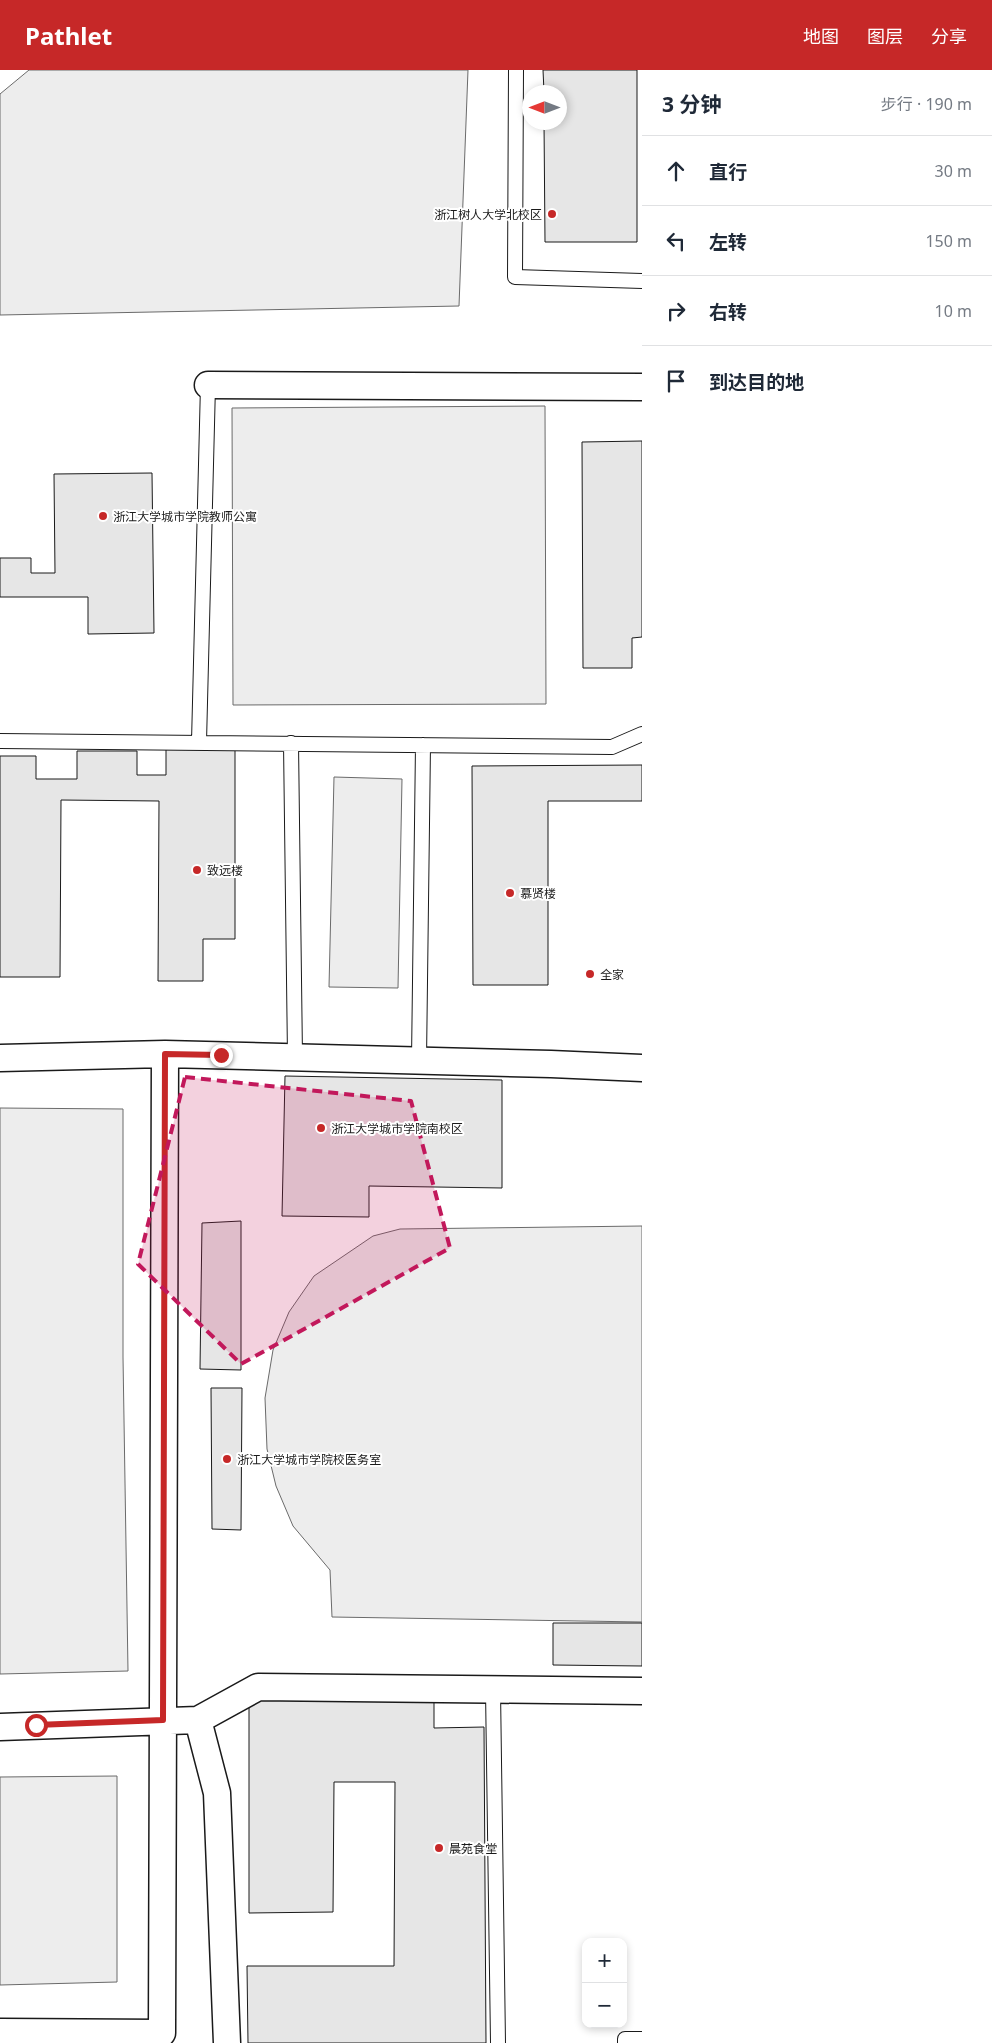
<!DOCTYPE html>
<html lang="zh">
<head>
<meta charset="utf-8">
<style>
  body { margin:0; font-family:"Noto Sans","Noto Sans SC",sans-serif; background:#f2f2f3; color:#1f2937 }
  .controls { position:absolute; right:15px; bottom:15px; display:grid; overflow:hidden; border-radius:10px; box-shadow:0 2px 8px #0003 }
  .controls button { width:45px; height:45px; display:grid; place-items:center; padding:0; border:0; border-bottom:1px solid #e0e1e3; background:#fff; color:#1f2937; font:25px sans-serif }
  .compass { position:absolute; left:522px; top:15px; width:45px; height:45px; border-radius:50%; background:#fff; box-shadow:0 2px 8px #0003; rotate:270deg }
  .stop { position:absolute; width:15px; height:15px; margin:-11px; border:4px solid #c62828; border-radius:50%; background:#fff }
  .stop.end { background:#c62828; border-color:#fff; box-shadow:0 1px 5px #0008 }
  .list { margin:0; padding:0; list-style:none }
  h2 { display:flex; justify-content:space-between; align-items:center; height:65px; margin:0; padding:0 20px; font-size:21px }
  h2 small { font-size:16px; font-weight:400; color:#747a83 }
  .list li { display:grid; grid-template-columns:32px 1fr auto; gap:15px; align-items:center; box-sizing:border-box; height:70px; padding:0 20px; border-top:1px solid #e0e1e3 }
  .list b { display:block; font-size:19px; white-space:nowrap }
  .list em { font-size:16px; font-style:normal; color:#747a83 }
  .icon { flex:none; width:28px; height:28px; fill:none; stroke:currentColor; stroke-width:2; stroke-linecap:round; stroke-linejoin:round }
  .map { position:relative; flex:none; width:642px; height:1973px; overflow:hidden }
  header { display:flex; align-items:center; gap:30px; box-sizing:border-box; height:70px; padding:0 25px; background:#c62828; color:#fff }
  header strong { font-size:24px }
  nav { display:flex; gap:28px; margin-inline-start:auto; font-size:18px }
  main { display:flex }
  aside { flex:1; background:#fff }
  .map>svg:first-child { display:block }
  .built { fill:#ededed; stroke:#6a6a6a }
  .building { fill:#e6e6e6; stroke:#1a1a1a }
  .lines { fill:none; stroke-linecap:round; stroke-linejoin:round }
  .service-casing { stroke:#1a1a1a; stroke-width:16 }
  .minor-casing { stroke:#1a1a1a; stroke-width:29 }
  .service { stroke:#fff; stroke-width:14 }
  .minor { stroke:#fff; stroke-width:26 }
  .route { stroke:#c62828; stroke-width:6 }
  .marked { fill:#c2185b; fill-opacity:0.2; stroke:#c2185b; stroke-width:4; stroke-dasharray:10 6; stroke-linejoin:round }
  .poi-dot { fill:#c62828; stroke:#fff; stroke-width:2 }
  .labels { text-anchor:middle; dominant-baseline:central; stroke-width:4; stroke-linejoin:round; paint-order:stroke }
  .poi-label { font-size:12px; fill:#1a1a1a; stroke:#fff; text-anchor:start }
</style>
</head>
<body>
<header>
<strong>Pathlet</strong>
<nav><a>地图</a><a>图层</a><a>分享</a></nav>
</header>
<main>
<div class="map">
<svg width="642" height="1973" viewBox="0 0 642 1973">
  <rect width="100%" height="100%" fill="#fff"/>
  <path class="built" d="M29,0H468L459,236L0,245V24Z
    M545,336L546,634L233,635L232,338Z
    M334,707L402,709L398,918L329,917Z
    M0,1038L123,1039V1287L128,1601L0,1604Z
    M642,1156V1552L332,1547L330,1500L293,1456L276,1416L267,1379L265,1328L273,1280L289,1242L314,1206L373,1166L400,1159Z
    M117,1706V1912L0,1915V1707Z"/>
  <path class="building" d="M543,0H637V172H545L544,52H560V22H544Z
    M642,371V567L632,568V598H583L582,372Z
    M152,403L154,563L88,564V527H0V488H31V503H55L54,404Z
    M166,678H235V869H203V911H158L159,731L61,730L60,907H0V686H36V709H77V681H137V705H166Z
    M642,695V731H548V915H473L472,696Z
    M285,1006L502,1010V1118L369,1116V1147L282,1146Z
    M241,1151V1300L200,1299L202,1153Z
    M211,1318H242L241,1460L212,1459Z
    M553,1553H642V1596L553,1595Z
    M434,1627V1658L484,1657L486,1973H248L247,1896H394L395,1712H334L333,1842L249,1843V1628Z"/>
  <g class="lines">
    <defs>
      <path id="service" d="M516,0L515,207L642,211
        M0,671L612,677L642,664
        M199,672L208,315
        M291,673L295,987
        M419,990L423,675
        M493,1620L498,1973
        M625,1973V1969H642"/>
      <path id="minor" d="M208,315L642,317
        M0,988L165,984L551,994L642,998
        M198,1650L258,1617L642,1621
        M0,1657L198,1650L217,1723L227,1973
        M0,1962L162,1963L165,984"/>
    </defs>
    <use href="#service" class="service-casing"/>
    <use href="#minor" class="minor-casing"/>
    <use href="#service" class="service"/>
    <use href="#minor" class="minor"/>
  </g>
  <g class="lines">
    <path class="route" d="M36,1655L163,1650L165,984L221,985"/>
  </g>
  <path class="marked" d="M185,1007L411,1031L450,1178L241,1294L138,1194Z"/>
  <g class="poi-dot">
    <circle cx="552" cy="144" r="5"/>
    <circle cx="103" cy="446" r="5"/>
    <circle cx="197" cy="800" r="5"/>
    <circle cx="510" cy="823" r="5"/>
    <circle cx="590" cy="904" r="5"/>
    <circle cx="321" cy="1058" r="5"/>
    <circle cx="227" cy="1389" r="5"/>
    <circle cx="439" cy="1778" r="5"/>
  </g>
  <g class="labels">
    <g class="poi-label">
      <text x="542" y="144" text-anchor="end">浙江树人大学北校区</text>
      <text x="113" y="446">浙江大学城市学院教师公寓</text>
      <text x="207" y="800">致远楼</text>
      <text x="520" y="823">慕贤楼</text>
      <text x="600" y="904">全家</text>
      <text x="331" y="1058">浙江大学城市学院南校区</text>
      <text x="237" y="1389">浙江大学城市学院校医务室</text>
      <text x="449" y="1778">晨苑食堂</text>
    </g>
  </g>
</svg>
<div class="controls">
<button>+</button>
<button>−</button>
</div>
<svg class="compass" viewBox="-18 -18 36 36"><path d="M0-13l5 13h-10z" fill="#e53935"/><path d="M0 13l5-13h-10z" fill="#747a83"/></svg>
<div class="stop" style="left:36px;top:1655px"></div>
<div class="stop end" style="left:221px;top:985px"></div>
</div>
<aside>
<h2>3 分钟<small>步行 · 190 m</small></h2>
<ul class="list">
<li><svg class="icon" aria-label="ahead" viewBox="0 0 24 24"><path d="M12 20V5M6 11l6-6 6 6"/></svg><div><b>直行</b></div><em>30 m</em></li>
<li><svg class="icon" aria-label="left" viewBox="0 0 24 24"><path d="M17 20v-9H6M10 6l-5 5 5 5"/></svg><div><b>左转</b></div><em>150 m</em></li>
<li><svg class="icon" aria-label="right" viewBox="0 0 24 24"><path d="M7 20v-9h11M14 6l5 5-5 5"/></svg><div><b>右转</b></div><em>10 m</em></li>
<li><svg class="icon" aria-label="arrive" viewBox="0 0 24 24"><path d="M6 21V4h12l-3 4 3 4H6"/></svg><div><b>到达目的地</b></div></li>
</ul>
</aside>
</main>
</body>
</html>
